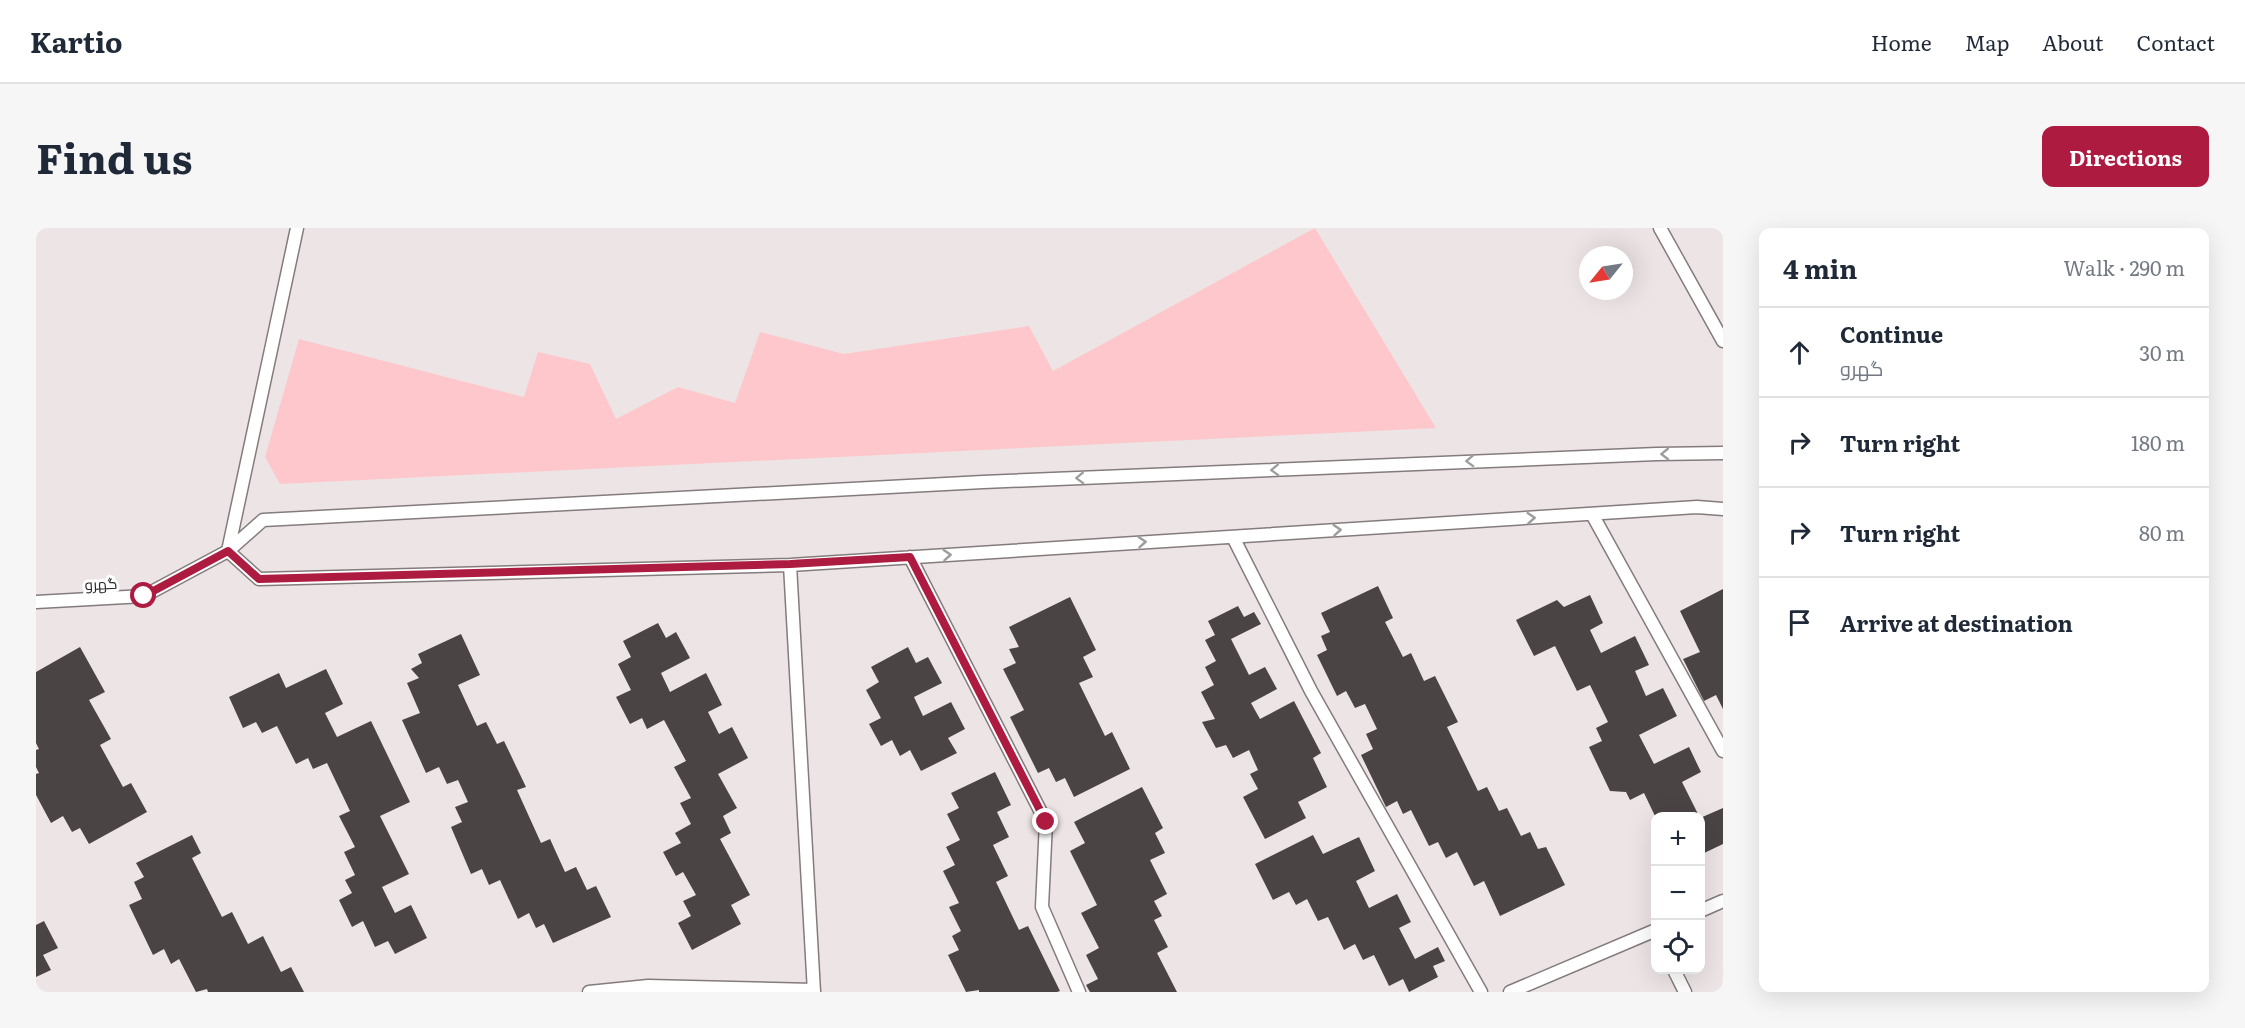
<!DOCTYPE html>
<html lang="en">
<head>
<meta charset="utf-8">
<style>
  body { margin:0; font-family:Literata,Cairo,serif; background:#f6f6f7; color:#1f2937 }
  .controls { position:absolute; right:18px; bottom:18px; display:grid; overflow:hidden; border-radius:12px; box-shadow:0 6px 24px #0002 }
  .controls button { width:54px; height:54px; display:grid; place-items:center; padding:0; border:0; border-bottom:2px solid #e0e1e3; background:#fff; color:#1f2937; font:30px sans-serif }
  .compass { position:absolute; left:1543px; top:18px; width:54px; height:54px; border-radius:50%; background:#fff; box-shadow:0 6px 24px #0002; rotate:240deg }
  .stop { position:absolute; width:18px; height:18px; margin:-14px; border:4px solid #ae1b41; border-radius:50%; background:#fff }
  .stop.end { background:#ae1b41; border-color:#fff; box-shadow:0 2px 6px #0008 }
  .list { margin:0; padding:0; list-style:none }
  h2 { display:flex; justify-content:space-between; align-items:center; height:78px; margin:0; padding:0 24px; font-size:26px }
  h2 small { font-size:20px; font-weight:400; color:#747a83 }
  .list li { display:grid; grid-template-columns:39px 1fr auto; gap:18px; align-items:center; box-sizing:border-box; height:90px; padding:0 24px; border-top:2px solid #e0e1e3 }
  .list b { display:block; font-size:22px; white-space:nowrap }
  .list p { margin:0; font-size:20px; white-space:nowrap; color:#747a83 }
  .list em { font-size:20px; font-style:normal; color:#747a83 }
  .icon { flex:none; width:33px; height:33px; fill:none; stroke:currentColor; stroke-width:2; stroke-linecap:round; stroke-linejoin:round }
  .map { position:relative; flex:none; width:1687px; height:764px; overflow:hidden; border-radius:12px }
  header { display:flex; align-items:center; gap:36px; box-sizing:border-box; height:84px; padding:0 30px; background:#fff; border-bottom:2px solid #e0e1e3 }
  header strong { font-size:28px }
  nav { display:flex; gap:33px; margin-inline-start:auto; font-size:21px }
  .intro { display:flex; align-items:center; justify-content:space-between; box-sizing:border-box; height:144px; padding:0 36px }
  h1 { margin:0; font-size:42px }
  .button { padding:15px 27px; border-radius:12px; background:#ae1b41; color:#fff; font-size:21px; font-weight:700 }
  main { display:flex; gap:36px; padding:0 36px }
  aside { flex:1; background:#fff; border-radius:12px; box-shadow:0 6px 24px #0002 }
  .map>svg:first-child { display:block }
  .green { fill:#fec7cb }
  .building { fill:#4b4445 }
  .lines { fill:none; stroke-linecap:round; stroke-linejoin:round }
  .lane-casing { stroke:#847c7c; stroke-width:15 }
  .lane { stroke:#fff; stroke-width:12 }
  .oneway { stroke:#9e9c9c }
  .route { stroke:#ae1b41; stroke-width:8 }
  .labels { text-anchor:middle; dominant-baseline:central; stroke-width:6; stroke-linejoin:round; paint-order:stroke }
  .street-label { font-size:15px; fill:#272424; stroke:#fff }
</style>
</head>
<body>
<header>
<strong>Kartio</strong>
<nav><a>Home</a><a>Map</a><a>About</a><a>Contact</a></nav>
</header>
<div class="intro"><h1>Find us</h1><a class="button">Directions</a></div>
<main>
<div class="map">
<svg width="1687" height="764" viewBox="0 0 1687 764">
  <rect width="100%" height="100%" fill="#ede4e5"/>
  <path class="green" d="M1279,0L1400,200L244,256L229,229L263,111L488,169L502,124L554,136L580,191L642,159L699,175L724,104L808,126L993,98L1017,143Z"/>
  <path class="building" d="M1342,358L1357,390L1349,394L1367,429L1375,425L1388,453L1399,448L1422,494L1411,499L1442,563L1451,559L1463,583L1471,580L1485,608L1494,604L1502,621L1510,619L1529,657L1464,688L1448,653L1438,658L1421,624L1410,630L1402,614L1393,618L1375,582L1367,586L1361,573L1350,579L1325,527L1337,521L1330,506L1341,501L1329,476L1319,480L1310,463L1301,468L1281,427L1291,422L1285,408L1294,404L1285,385Z
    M1687,361V481L1680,467L1668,473L1647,431L1664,424L1644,383Z
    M1554,367L1567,395L1554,402L1565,425L1599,408L1613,437L1599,443L1610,468L1627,460L1641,488L1603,507L1618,536L1653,519L1665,544L1646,554L1663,588H1630L1629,586L1619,588L1608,565L1594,572L1590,564L1574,563L1553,519L1566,513L1560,500L1572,494L1554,457L1541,463L1519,418L1498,428L1480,392L1521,372L1528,379Z
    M1034,369L1060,422L1047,429L1057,449L1043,455L1069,508L1076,504L1094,541L1038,569L1029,550L1020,554L1013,540L1002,545L974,489L988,482L967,441L980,435L973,421L983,419L973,399Z
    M1202,378L1208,389L1218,384L1225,396L1195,411L1213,447L1229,439L1241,461L1215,475L1224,491L1258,473L1285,525L1277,530L1291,559L1262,574L1270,590L1229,611L1207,569L1222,561L1214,546L1222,542L1213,522L1197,530L1190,517L1180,520L1166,494L1179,491L1165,464L1178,457L1169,439L1180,433L1169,412L1179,407L1172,393Z
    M622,395L630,410L640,404L654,430L625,445L634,464L670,445L686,477L672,484L683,506L696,499L712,530L682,546L701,580L687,588L695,605L684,611L714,667L695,677L705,696L656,722L642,695L655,688L647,673L660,667L647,644L640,648L627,624L645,615L639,605L655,596L644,575L655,570L638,539L650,533L628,492L611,501L606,490L594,496L580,469L595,462L582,436L595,429L587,413Z
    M425,406L444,447L422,457L441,498L450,494L461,516L468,513L490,559L481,562L505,615L514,611L529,644L540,639L551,662L560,658L575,689L517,715L508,696L500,700L493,685L482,691L464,652L453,657L446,641L435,646L415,599L426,594L419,579L432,574L422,552L411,556L403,539L390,545L366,492L384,485L371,455L383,450L375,441L386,435L382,426Z
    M44,419L69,464L53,472L75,511L64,517L87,559L95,555L111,584L53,616L44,600L36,604L27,588L15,595L0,567V546L3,545L0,539V522L3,521L0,515V444Z
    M872,419L880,435L892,429L906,455L878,469L887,488L915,474L929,501L912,510L921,525L885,543L874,522L864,528L856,512L845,518L833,496L845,490L830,462L843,454L835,439Z
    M290,441L307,476L289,485L301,509L335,493L374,574L344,588L373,646L346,659L359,685L375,677L391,710L359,726L352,713L339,719L327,693L316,699L303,672L316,665L309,652L319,647L308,624L319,619L303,588L314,583L291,535L277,541L272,530L260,536L241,498L226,505L220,494L207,500L193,469L243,445L250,460Z
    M959,544L975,577L961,584L973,609L957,617L972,648L960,654L983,702L992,698L1024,763L1021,764H943V762L930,764L912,727L923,722L916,708L925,703L913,679L923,675L907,643L919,637L910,619L924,612L911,586L923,580L915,565Z
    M1106,559L1127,600L1119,605L1129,625L1114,632L1131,666L1118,673L1126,688L1118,692L1132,719L1121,725L1141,764H1054L1050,757L1062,751L1050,727L1063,720L1045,685L1061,677L1034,623L1049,615L1038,594Z
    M1687,580V616L1664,627V590Z
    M156,607L165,625L156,630L186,689L196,684L212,716L227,708L245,744L255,739L268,764H172L171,761L160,764L143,731L135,736L128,721L117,727L93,677L106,671L98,654L108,649L100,635Z
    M1277,607L1287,626L1323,609L1339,643L1320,653L1333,680L1361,666L1375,694L1363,700L1379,731L1402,719L1409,733L1397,738L1402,749L1373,764L1367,751L1353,758L1338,727L1327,732L1319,716L1308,722L1292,689L1282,693L1271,671L1260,677L1253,664L1237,672L1219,636Z
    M8,693L22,720L7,727L15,742L0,749V697Z"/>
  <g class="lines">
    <defs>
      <path id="lane" d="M1624,0L1687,113
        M1556,286L1687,523
        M1197,309L1275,463L1445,764
        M192,323L223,351L754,337L1661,279L1687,281
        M192,323L261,0
        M874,329L1010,594L1006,679L1043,764
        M754,337L778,764
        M0,374L108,368L192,323L227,292L947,254L1621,226L1687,225
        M1664,683L1687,673
        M1638,742L1649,764
        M553,764L612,758L778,762
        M1474,764L1620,702"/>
    </defs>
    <use href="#lane" class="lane-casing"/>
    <use href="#lane" class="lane"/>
  </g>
  <defs><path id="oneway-chevron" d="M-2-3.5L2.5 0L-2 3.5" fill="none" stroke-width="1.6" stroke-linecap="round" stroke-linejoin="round" transform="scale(1.5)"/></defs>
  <g class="oneway">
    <use href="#oneway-chevron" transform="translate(1629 226) rotate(179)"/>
    <use href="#oneway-chevron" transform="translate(1434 233) rotate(178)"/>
    <use href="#oneway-chevron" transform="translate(1239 242) rotate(178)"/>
    <use href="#oneway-chevron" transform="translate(1044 250) rotate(178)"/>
    <use href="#oneway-chevron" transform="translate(1495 290) rotate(-4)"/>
    <use href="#oneway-chevron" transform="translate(1301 302) rotate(-4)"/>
    <use href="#oneway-chevron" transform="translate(1106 314) rotate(-4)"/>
    <use href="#oneway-chevron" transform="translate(911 327) rotate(-4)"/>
  </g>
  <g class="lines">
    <path class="route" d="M108,368L192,323L223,351L754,336L874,329L1010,594"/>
  </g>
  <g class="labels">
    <g class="street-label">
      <text transform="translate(65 355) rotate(-3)">گهرو</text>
    </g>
  </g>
</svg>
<div class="controls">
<button>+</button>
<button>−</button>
<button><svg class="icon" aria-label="locate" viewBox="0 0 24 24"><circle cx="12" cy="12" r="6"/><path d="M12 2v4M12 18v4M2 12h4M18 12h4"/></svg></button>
</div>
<svg class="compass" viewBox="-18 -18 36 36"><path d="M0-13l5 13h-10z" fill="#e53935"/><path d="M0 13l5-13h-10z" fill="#747a83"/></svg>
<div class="stop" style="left:108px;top:368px"></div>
<div class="stop end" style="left:1010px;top:594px"></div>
</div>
<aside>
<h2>4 min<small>Walk · 290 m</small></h2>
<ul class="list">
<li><svg class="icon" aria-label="ahead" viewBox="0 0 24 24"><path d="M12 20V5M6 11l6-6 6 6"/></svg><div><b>Continue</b><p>گهرو</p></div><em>30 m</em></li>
<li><svg class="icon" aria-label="right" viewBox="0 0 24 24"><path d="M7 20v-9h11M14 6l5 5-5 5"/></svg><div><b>Turn right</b></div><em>180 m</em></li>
<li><svg class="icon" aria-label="right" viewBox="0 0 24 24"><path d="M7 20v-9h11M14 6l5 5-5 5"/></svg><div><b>Turn right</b></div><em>80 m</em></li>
<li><svg class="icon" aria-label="arrive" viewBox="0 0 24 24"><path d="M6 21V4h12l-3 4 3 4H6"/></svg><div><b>Arrive at destination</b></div></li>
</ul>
</aside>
</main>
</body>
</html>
